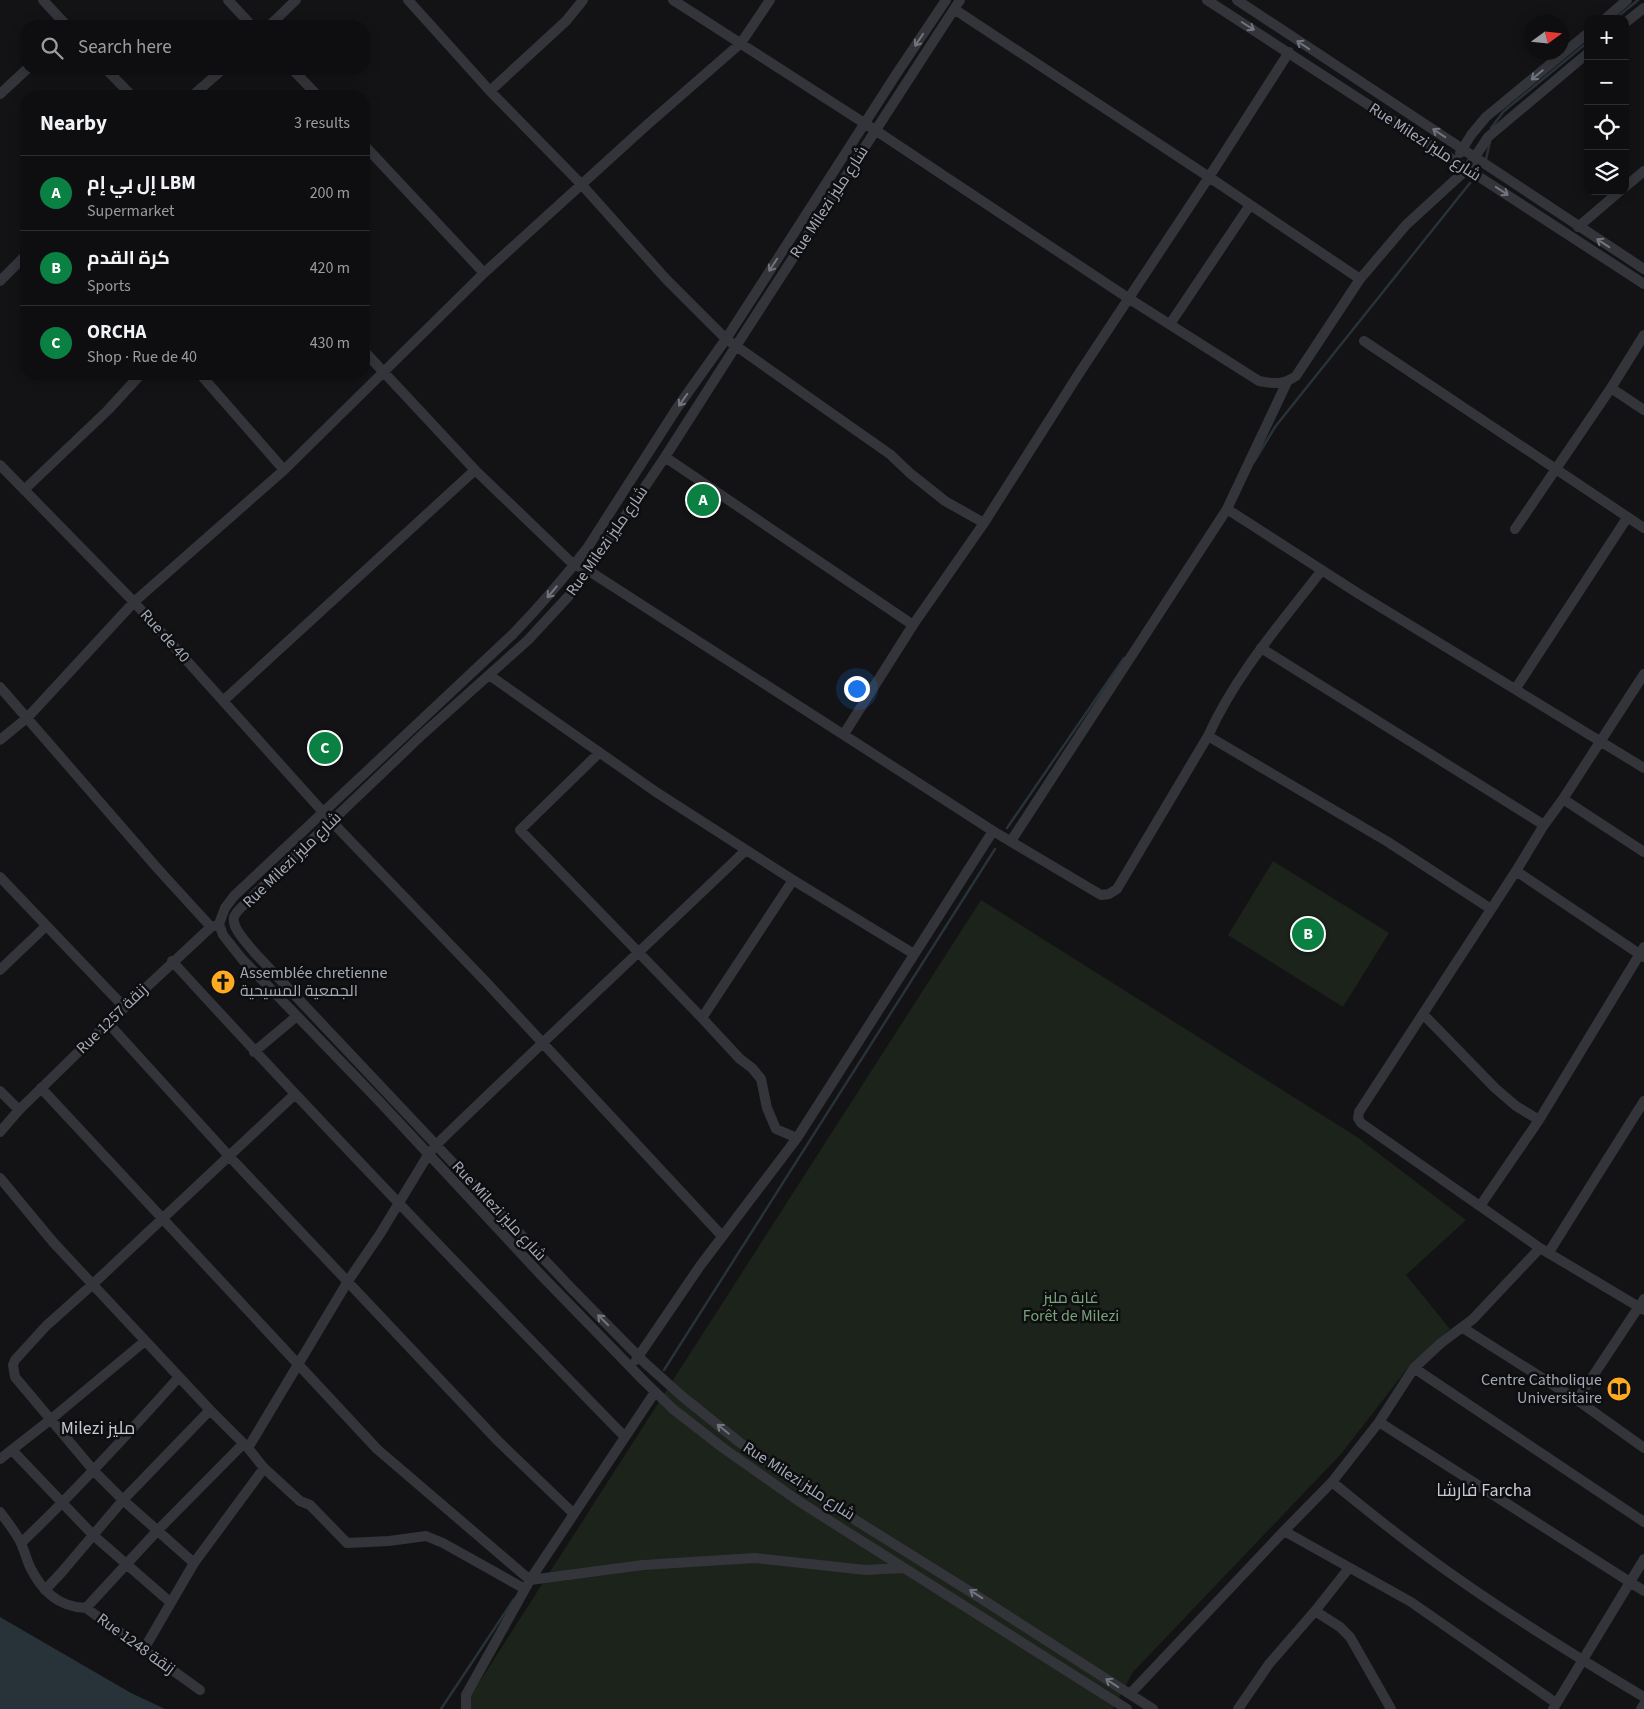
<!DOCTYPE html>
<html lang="en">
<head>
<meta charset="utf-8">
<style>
  body { margin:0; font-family:"Source Sans 3",Cairo,sans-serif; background:#1c1c1e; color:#f1f3f6 }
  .controls { position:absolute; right:15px; top:15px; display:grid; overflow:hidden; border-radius:10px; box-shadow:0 2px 12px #0003 }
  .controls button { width:45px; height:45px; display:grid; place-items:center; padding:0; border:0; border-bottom:1px solid #2e2e30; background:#0e0e10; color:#f1f3f6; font:25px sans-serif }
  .compass { position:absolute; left:1524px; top:15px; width:45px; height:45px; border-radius:50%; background:#0e0e10; box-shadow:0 2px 12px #0003; rotate:75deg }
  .you { position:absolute; left:856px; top:688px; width:18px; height:18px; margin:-12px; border:4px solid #fff; border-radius:50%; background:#1a73e8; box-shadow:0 0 0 8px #1a73e833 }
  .badge { display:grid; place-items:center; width:32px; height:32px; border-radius:50%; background:#0b8043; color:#fff; font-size:16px; font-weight:700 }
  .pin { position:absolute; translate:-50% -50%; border:2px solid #fff; box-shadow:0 1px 5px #0006 }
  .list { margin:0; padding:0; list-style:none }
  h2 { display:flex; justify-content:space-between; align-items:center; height:65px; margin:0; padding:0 20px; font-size:21px }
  h2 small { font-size:16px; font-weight:400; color:#9b9c9f }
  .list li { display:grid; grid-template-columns:32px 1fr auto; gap:15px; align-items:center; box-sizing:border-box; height:75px; padding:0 20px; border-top:1px solid #2e2e30 }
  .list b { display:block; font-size:19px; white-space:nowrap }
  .list p { margin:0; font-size:16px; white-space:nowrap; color:#9b9c9f }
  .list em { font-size:16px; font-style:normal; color:#9b9c9f }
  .icon { flex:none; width:28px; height:28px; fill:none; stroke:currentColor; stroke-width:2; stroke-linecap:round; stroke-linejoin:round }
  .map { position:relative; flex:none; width:1644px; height:1709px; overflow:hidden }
  .search { position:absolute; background:#0e0e10; box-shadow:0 2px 12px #0003; left:20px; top:20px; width:350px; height:55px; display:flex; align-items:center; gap:12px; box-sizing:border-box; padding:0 18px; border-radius:20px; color:#9b9c9f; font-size:19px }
  .panel { position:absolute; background:#0e0e10; box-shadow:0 2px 12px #0003; left:20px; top:90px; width:350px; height:290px; border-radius:20px }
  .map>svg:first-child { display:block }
  .green { fill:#1b231b }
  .water { fill:#283239 }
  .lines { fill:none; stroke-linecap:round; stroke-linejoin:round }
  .stream { stroke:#283239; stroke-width:2.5 }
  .minor { stroke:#33353a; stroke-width:10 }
  .oneway { stroke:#71757e }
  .labels { text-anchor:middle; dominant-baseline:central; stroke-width:5; stroke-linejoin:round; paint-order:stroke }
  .street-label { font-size:16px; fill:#a3aab6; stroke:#0e0e10 }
  .poi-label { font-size:16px; fill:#a3aab6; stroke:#0e0e10; text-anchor:start }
  .park-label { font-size:16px; fill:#79a379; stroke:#0e0e10 }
  .neighbourhood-label { font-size:18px; fill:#c5c9d2; stroke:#0e0e10 }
</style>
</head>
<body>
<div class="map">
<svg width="1644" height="1709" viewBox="0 0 1644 1709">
  <rect width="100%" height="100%" fill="#131315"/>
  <path class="green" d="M1273,861L1389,933L1343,1007L1228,935Z
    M981,900L1357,1137L1466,1220L1406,1275L1450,1329L1407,1369L1341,1454L1133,1672L1113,1709H462Z"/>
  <path class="water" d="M0,1617L131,1693L165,1709H0Z"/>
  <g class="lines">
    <path class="stream" d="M1615,19L1638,0
      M1491,128L1504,111L1588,42
      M1486,159L1490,142
      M1254,462L1275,427L1470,183
      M1007,828L1124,658
      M664,1370L995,849
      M441,1709L514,1599"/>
    <path class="minor" d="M43,0L67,26
      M228,0L252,26
      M408,0L490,91L582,185L666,279L726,339L891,455L911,474L945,501L984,523
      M673,0L875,130L1128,298L1259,381C1274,384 1283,385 1296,376L1360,279L1406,225L1467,169L1488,137L1588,53
      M946,0L897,73L726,339L677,408L588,547C565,577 540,606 513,634L234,896L225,908L219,924L223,935L242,959L380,1102L541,1275L644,1381L673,1409L723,1448L800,1502L1127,1709
      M960,0L736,346L665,457L578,586L528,640L423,734L250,899C245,904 236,911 234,917C231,928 248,944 254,952L573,1290L645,1363L683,1397L739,1442L804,1488L974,1594L1153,1709
      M1207,0L1644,284
      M1237,0L1644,269
      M954,9L1209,177L1360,279
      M1605,19L1627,0
      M1625,23L1644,8
      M269,26L296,0
      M106,69L132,96
      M292,69L318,96
      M490,91L566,21L583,0
      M0,94L27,69
      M192,96L223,69
      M364,145L484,273
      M1460,153L1471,135L1486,117L1588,33
      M1625,187L1644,171
      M1578,227L1620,191
      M0,281L26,255
      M1170,324L1250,205
      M1364,341L1644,528
      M364,351L475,470L574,565L586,569L993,831L1101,895L1109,894L1117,889L1208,736C1236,674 1281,623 1322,570
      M200,374L284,470
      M1611,388L1644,410
      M665,457L913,625
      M0,465L134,602L332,822L486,982L722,1236
      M24,490L108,410L141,374
      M1227,509L1359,594L1644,768
      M1515,529L1611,388L1644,335
      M1261,648L1544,825
      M1644,674L1563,799L1544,825L1516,871L1359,1112L1358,1118L1361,1123L1540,1248L1644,1310
      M489,675L656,792L793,880L914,954
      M0,687L158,869L211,927
      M1516,688L1627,518
      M223,701L475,470
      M844,734L913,625L984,523L1078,375L1209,177L1289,52
      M1208,736L1388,842L1491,909
      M0,740L28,717L134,602L284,470L484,273L648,124L741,43L770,0
      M599,753L520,830L702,1018L740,1059L752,1068L761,1079L767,1108L776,1129L797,1138
      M1563,799L1644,852
      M1011,841L1227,509L1287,382
      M1516,871L1644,957
      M0,877L124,1007
      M172,961C320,1123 472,1280 625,1437
      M0,970L46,926
      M1423,1014L1495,1088L1516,1106L1539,1120
      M702,1018L793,880
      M108,1023L229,1156L498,1441L573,1513
      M254,1052L297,1016
      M41,1088L377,1449L530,1580L643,1565L755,1558L866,1570L904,1568
      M0,1091L19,1110
      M0,1132L19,1110L108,1023L211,927L218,925
      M0,1178L53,1242L210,1410L248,1448L264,1468L300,1501L310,1505L347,1543L389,1541L426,1536L443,1543L525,1589
      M1480,1206L1539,1120L1644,947
      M1549,1252L1644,1101
      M1463,1328L1577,1400L1644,1448
      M636,1360L700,1266L797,1138L993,831
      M1414,1368L1644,1522
      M1577,1400L1644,1299
      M1379,1422L1644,1591
      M248,1448L348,1281L380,1234L428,1155L436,1145C539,1045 643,949 746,850
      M12,1450L93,1535L170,1602
      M0,1459L50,1420L145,1341
      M1332,1482C1362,1506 1391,1530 1421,1552C1492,1605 1568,1652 1644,1697
      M0,1512C7,1521 14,1530 20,1541C24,1549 26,1558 30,1567C42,1591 58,1607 86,1608L200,1690
      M1284,1531L1411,1602L1556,1703
      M21,1543C77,1490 128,1434 179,1377
      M194,1563L123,1500L94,1471L15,1377L13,1365L15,1360L46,1326L93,1284L294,1095
      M45,1590L61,1573L123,1500L210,1410
      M86,1608L157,1531L243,1444
      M1315,1611L1340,1627L1350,1637L1391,1709
      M144,1649L194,1563L264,1468
      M1130,1694L1284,1531L1332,1482L1379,1422L1414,1368L1441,1343L1473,1319L1540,1248
      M466,1709V1695L530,1580L655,1392
      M1238,1709L1269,1664L1315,1611L1349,1568
      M1553,1709L1644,1559
      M1641,1709L1644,1704"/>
  </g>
  <defs><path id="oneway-shaft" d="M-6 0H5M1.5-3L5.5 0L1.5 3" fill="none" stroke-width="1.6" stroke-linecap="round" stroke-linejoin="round" transform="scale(1.25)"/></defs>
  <g class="oneway">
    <use href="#oneway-shaft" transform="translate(1248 26) rotate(32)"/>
    <use href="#oneway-shaft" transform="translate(919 40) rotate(124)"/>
    <use href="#oneway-shaft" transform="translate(1303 45) rotate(-146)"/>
    <use href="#oneway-shaft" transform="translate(1537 75) rotate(140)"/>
    <use href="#oneway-shaft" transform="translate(1439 133) rotate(-147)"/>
    <use href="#oneway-shaft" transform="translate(1502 191) rotate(33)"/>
    <use href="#oneway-shaft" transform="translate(1603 243) rotate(-147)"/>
    <use href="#oneway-shaft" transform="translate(773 265) rotate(123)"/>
    <use href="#oneway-shaft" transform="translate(683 400) rotate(125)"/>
    <use href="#oneway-shaft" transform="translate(552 592) rotate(130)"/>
    <use href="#oneway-shaft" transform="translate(603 1320) rotate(-135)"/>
    <use href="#oneway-shaft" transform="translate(723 1429) rotate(-141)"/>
    <use href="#oneway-shaft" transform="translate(976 1594) rotate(-147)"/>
    <use href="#oneway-shaft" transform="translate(1112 1683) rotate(-147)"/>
  </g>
  <defs>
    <symbol id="church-disc" viewBox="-11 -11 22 22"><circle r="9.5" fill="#ffaa21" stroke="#0e0e10"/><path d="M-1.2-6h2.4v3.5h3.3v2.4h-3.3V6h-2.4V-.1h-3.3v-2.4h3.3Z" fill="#111"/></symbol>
    <symbol id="library-disc" viewBox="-11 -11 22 22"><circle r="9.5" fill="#ffaa21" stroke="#0e0e10"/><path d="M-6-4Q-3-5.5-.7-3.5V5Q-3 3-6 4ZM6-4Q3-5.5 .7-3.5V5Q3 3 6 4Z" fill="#111"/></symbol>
  </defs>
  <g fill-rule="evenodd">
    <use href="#church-disc" x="209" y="968" width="28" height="28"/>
    <use href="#library-disc" x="1605" y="1375" width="28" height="28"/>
  </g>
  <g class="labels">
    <g class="street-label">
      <text transform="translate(1425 142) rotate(33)">Rue Milezi شارع مليز</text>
      <text transform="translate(829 202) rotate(-57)">Rue Milezi شارع مليز</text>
      <text transform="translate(607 541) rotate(-55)">Rue Milezi شارع مليز</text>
      <text transform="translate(165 636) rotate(48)">Rue de 40</text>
      <text transform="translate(292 860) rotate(-44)">Rue Milezi شارع مليز</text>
      <text transform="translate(112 1019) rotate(-44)">Rue 1257 زنقة</text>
      <text transform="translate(499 1211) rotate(47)">Rue Milezi شارع مليز</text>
      <text transform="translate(799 1481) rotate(33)">Rue Milezi شارع مليز</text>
      <text transform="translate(136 1644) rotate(36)">Rue 1248 زنقة</text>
    </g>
    <g class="poi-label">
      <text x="240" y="973">Assemblée chretienne<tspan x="240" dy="18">الجمعية المسيحية</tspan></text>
      <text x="1602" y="1380" text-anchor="end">Centre Catholique<tspan x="1602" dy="18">Universitaire</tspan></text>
    </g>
    <g class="park-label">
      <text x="1071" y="1298">غابة مليز<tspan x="1071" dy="18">Forêt de Milezi</tspan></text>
    </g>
    <g class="neighbourhood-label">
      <text x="98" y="1428">Milezi مليز</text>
      <text x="1484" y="1490">فارشا Farcha</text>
    </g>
  </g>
</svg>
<div class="controls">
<button>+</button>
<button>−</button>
<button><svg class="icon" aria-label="locate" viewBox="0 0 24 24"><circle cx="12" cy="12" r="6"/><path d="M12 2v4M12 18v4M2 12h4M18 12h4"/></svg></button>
<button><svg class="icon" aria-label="layers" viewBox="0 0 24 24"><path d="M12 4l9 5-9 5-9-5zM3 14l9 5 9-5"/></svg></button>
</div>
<svg class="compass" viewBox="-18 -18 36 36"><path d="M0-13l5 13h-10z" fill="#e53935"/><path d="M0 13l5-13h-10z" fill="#9b9c9f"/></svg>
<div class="you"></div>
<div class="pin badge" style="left:703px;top:500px">A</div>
<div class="pin badge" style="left:1308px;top:934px">B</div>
<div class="pin badge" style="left:325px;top:748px">C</div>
<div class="search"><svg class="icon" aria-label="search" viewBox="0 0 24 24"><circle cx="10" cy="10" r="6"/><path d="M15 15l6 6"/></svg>Search here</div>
<section class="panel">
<h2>Nearby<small>3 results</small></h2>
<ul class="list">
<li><span class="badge">A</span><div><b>إل بي إم LBM</b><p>Supermarket</p></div><em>200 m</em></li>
<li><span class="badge">B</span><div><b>كرة القدم</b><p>Sports</p></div><em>420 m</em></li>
<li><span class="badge">C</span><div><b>ORCHA</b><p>Shop · Rue de 40</p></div><em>430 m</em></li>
</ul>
</section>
</div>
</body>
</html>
